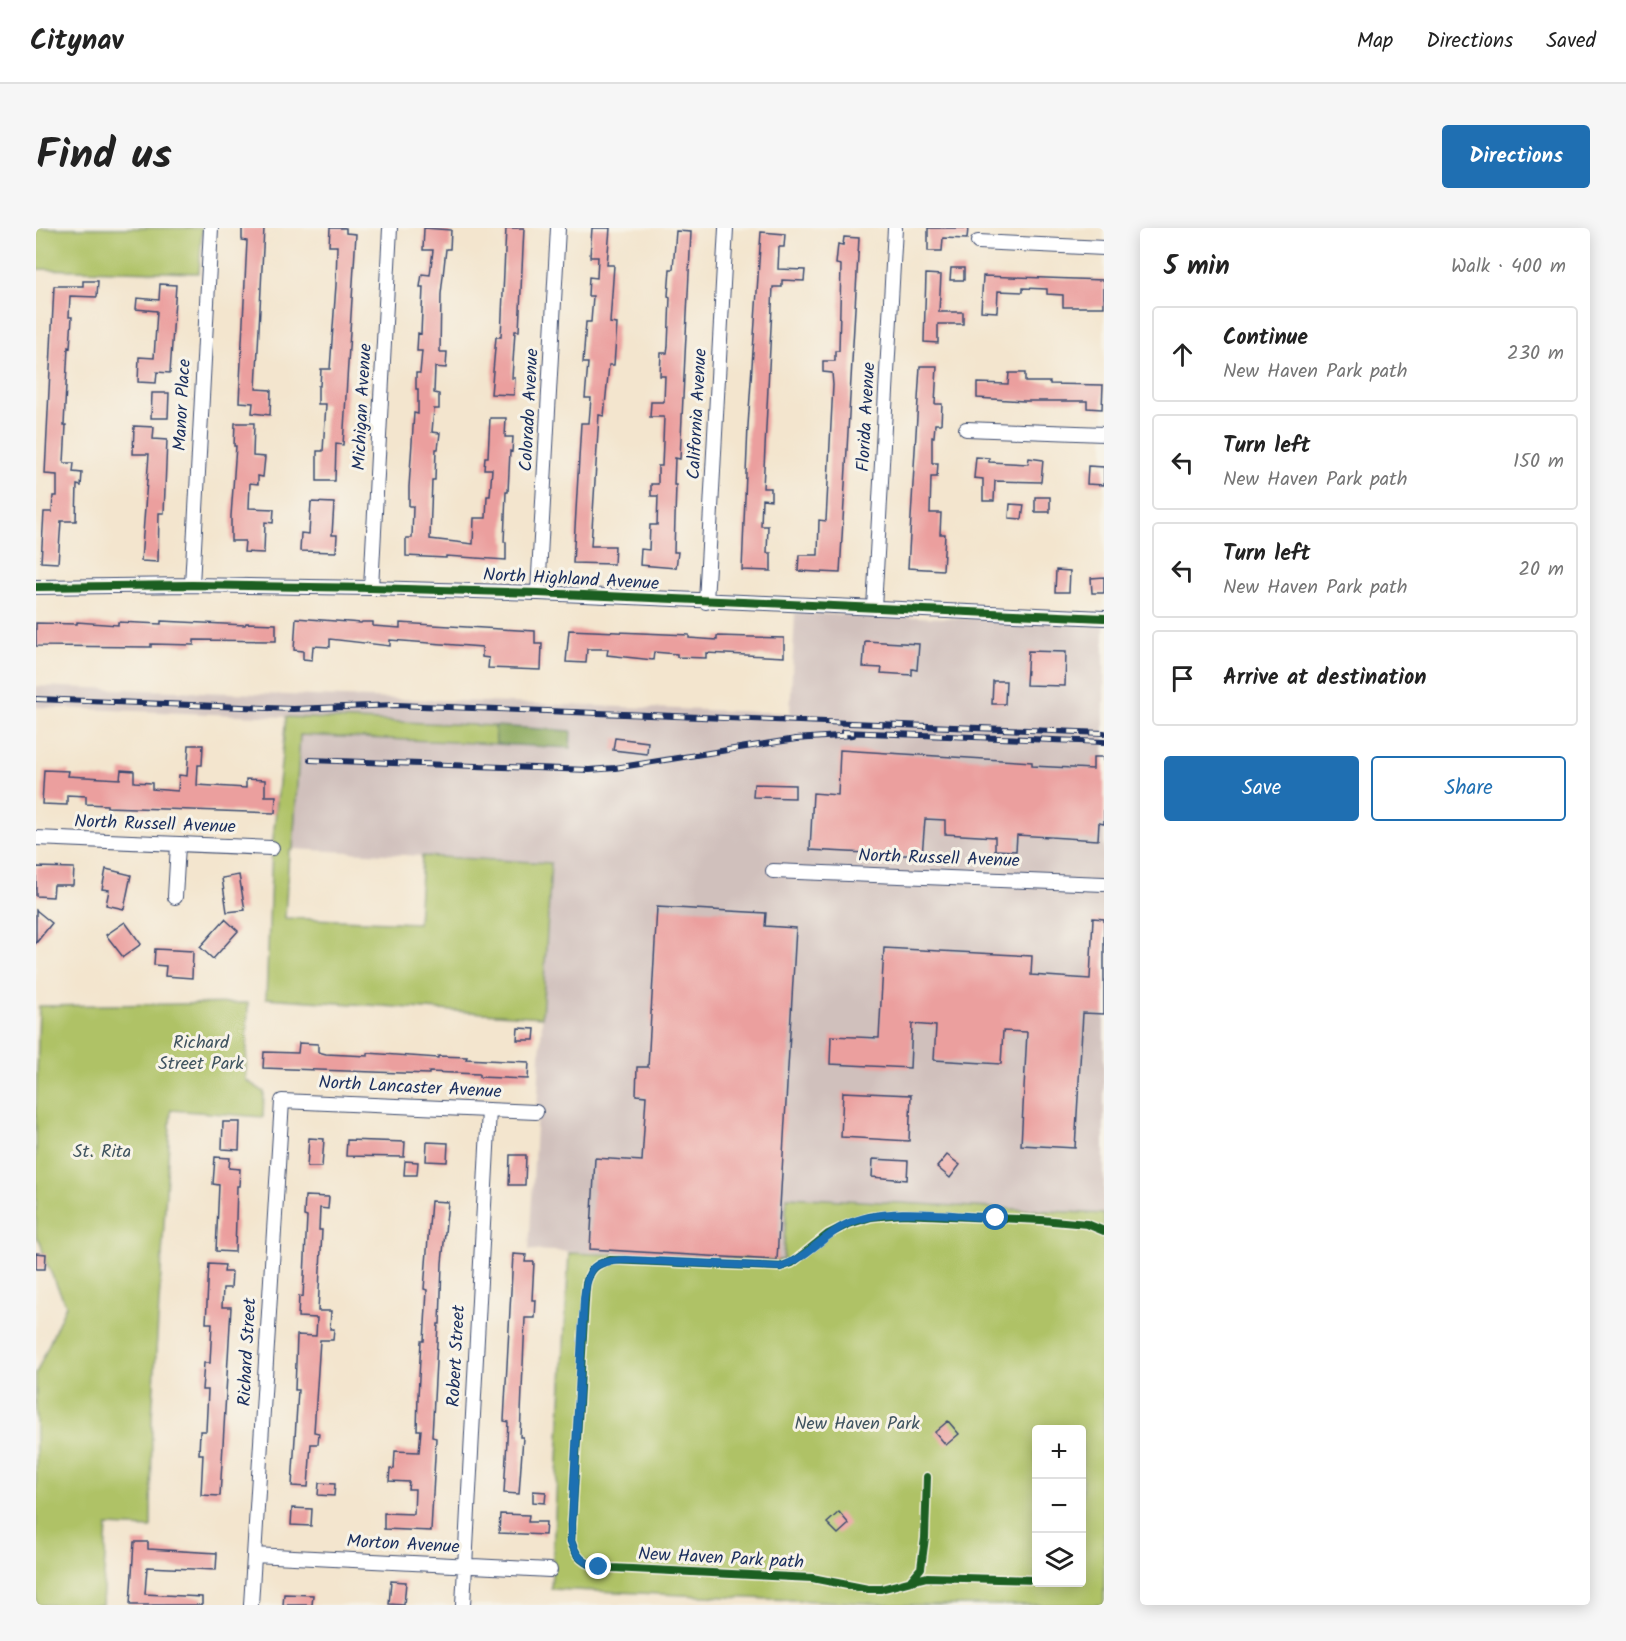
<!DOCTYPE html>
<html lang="en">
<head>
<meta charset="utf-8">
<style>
  body { margin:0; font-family:Kalam,sans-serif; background:#f6f6f6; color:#222 }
  .controls { position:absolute; right:18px; bottom:18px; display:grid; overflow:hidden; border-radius:6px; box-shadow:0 3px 15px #0003 }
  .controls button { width:54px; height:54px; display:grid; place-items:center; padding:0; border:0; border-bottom:2px solid #e0e0e0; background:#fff; color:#222; font:30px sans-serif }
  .stop { position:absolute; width:18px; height:18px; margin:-14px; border:4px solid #1f6fb2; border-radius:50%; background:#fff }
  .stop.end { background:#1f6fb2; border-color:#fff; box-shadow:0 2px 6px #0008 }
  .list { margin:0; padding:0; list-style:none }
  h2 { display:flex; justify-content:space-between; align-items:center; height:78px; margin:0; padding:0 24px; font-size:26px }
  h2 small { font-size:20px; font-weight:400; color:#767676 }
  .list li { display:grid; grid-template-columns:39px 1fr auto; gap:18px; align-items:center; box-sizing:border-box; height:96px; margin:0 12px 12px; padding:0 12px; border:2px solid #e0e0e0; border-radius:6px }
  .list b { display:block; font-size:22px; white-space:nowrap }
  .list p { margin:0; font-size:20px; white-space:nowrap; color:#767676 }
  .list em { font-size:20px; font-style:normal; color:#767676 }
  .actions { display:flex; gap:12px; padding:18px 24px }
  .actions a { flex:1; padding:14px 0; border:2px solid #1f6fb2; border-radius:6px; text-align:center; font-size:21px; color:#1f6fb2 }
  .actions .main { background:#1f6fb2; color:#fff }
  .icon { flex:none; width:33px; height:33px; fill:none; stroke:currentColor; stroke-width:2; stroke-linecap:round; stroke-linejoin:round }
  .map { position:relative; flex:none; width:1068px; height:1377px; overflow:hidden; border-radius:6px }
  header { display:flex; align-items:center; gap:36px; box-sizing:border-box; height:84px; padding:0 30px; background:#fff; border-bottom:2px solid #e0e0e0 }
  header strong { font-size:28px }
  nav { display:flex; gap:33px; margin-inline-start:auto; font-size:21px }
  .intro { display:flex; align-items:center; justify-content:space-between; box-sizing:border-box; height:144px; padding:0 36px }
  h1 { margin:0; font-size:42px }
  .button { padding:15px 27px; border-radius:6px; background:#1f6fb2; color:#fff; font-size:21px; font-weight:700 }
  main { display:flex; gap:36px; padding:0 36px }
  aside { flex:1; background:#fff; border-radius:6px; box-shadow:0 3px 15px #0003 }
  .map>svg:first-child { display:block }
  .industrial { fill:#d0c0bc }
  .green { fill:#afc266; stroke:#657862; stroke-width:1.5; fill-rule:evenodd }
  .forest { fill:#8ba85b; stroke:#536c5c; stroke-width:1.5 }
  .building { fill:#eb9f9e }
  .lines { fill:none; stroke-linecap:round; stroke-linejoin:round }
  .minor-casing { stroke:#3b4a6f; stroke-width:16 }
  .minor { stroke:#fff; stroke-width:14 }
  .rail-casing { stroke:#1b2f5e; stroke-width:6 }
  .rail { stroke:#f7f3e8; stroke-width:4; stroke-dasharray:11; stroke-linecap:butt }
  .cycleway-casing { stroke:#f7f3e8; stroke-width:11 }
  .cycleway { stroke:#1b5e20; stroke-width:8 }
  .route { stroke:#1f6fb2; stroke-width:8 }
  .labels { text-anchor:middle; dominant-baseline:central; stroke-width:6; stroke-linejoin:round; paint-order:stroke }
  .street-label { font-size:18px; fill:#1b2f5e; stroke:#f7f3e8 }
  .park-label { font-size:18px; fill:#405460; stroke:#f7f3e8 }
</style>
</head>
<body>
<header>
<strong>Citynav</strong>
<nav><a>Map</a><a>Directions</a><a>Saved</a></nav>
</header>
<div class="intro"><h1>Find us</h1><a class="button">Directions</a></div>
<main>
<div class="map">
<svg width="1068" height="1377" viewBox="0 0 1068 1377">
  <rect width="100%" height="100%" fill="#f7f3e8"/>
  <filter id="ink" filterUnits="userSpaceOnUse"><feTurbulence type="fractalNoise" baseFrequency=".0167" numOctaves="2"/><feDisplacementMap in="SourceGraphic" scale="12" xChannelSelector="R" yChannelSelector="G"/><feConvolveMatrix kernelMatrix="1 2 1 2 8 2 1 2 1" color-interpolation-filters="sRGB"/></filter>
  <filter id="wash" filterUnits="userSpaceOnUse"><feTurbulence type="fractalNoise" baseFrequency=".008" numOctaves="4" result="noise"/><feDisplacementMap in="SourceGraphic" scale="24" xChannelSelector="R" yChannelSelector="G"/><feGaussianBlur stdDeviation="1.35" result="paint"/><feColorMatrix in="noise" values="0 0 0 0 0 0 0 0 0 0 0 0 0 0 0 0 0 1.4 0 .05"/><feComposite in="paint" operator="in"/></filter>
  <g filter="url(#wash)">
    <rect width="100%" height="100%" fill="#f3e5ce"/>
    <path class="industrial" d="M759,385L1068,395V986L751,969L747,1032L493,1022L515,635L257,621L264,507L533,520L535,503L250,489L0,479V458L754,485Z"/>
    <path class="green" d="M0,0H166L163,45L0,41Z
      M250,489L459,498L460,516L264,507L257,621L253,623L249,690L382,695L386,628L515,635L506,789L230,770L236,620Z
      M212,775L210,852L228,864L227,889L135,882L116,1190L115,1300L71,1298L66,1377H0V1146L30,1077L9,1032L4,1013L0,1009V882L3,778Z
      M751,969L1068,986V1377H868L515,1361L533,1025L747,1032ZM1000,1202H1046V1354H1000Z"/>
    <path class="forest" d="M459,498L535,503L534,520L460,516Z"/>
    <g id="blocks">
      <path class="building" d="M206,0H228L220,161L235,162L234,187L216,185L217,175L203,174L211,13L206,12Z
        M294,0H310V5L320,6L307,217L300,216L299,253H281V223H287L290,176H282V158H284L285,141H294L300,57L301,18H293Z
        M388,0L415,2L414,21H410L405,66L404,124H411L410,140L399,139L398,165L403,166V181H398L396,204L404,205L402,221H400L399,252H396L394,311L437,316L438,290H450L451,268H454L456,241H448L449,229H452L454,190H470L469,209H477L476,224L474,223L472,264H470L468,314H470V332L410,328V330L370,328V310H376L377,278H373V259L378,185L382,186V161H380V145H384L386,123H381L382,105L385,106L387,59H384L386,46L394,47L397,22H387Z
        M470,0H488L483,103H479L476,150H479L478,167L455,166L460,109H465Z
        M556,0H574L571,37H578L574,95L581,96L578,137H573L568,188L563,187L555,318H579L578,336L537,335L545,195H553L555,170H549L552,135H547L550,94H555L557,68H552L553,49L561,50L562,29H554Z
        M892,0H932L931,11L907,10L906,23H892Z
        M640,3L655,4L644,231L639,230L638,257H640L638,324H642L640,340L604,337L605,321L613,322L614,297H621L622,268H615V256H622V238H626L628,189H614L615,174H628L629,148H624L625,125H631L632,118L634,69L632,68L634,41H637Z
        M725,4L749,6L748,19H743L742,41L769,42L768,53L746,52V59H737L727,260H735V272L726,271L725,298H732L731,325H735V343L706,342L712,198Z
        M808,9L823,10L804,345L762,343L763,327H782L783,292L790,293L797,157L796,145L787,144V133H799V123H803L805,37L800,36L802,16L807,17Z
        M915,40H928V52H914Z
        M890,46L905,47L903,84H927V96H902V115L888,114Z
        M947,48L1068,52V79H1027V67L1011,66V61L987,60V64L962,63L961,84L945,83Z
        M47,53H62L61,69L34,68L33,89H36L34,120L32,119L28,197H30L28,235H38L37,244L46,245L45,258L41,257L40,293H25L22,335L5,334L8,284H16L17,268H21V247L9,246L18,58H47Z
        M124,56L140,57L134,145L121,144L120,155L102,154L103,129L118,130L121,83L100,81L101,70L123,72Z
        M884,138H901L899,176H906L905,196H899L898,209H896V235H902L901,249H895L894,285H905L904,306H909L907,342L872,340Z
        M973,145H989V154H1014V156L1067,157L1066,181L1051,180V173H988L941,170V155L972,156Z
        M116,165H133L132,190H115Z
        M199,195H218L217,228L229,229L227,249L222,248V256L214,255L213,280L238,281L237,295L229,294L228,325L208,324L209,313H195V288L200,218H198Z
        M98,198L118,199L117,211L131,212L128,285H123L122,334L105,333L113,226H97Z
        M940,229L953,230V234L992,236L993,230L1007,232L1005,254L959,253L958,273H947V251L938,250Z
        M1052,238L1068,239V257L1051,256Z
        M999,269H1014V284H999Z
        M275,274L298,275L296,307H301L300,324L264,323L265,305L273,306Z
        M974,276L988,277L986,291L973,290Z
        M1020,342L1034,343L1033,364H1019Z
        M1068,349V365H1056L1055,350Z
        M260,390L325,395L326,394H337V398L364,400V395L499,403V416H506L505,442L452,440L453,430L446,429V419L354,412V418L294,411V419L277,418L276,432L267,431V423L258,422Z
        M125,393L209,397L210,395L240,396V413L158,412V417L115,416V419L0,418V395L41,396V394L82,397V394L125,396Z
        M533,402L653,407V410L681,412V408L748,410V429L670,425V430L641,429V426L618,424L617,432L571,427L572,421H551L550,435L530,434Z
        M829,413L883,416L881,442L876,441V447L845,445L846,440L827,439Z
        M992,423L1030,424L1029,458L990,457Z
        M957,453H970L969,476H956Z
        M579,510L612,514L611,526L577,522Z
        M153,517H167L166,537H162L161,557L210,560V551L229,552V568H240L239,585L71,579V577L50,576V568L31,567V577L6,576L8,542L33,543L32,548L84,551L85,542L98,543V554L116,555V561L142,563L143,547L151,548Z
        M804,522L996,534V538L1057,541V529H1068V596L1063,595L1062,612L981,607L980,623L959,622V609L909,606V592L889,591L886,628L774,622L777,565L802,567Z
        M718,556L759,557V570L717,569Z
        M0,639L38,640L37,657H18L17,669L0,668Z
        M70,641L95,647L88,681L70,677L73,662L66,661Z
        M203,647L209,682L191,684L186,650Z
        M621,679L730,685L729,698L760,700L741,1032L554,1021L559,930L606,933L610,868L600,867L601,839H612Z
        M0,682L16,695L0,715Z
        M1057,690L1068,691V786L1047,785L1039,920L985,917L991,804L967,803L965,836L898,832L900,798L876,796L874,840L794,836L795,808L843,810L848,720L996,728L995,747L1054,751Z
        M189,691L202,703L177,731L164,719Z
        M89,694L105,716L87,729L70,707Z
        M119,721L157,723L156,750L129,748L130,738L118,737Z
        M482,800L499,801L498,812H481Z
        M263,815L282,816V824L290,826L332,828V825L402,830V828L431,829L430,831L493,834L492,851L443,849V846L393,844V846L227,840L228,824L262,825Z
        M807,864L875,867L873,913L805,909Z
        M187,894H204L203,922L186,921Z
        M273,910L288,911L286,939H271Z
        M311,912L369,914L368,929L310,928Z
        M391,914L412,915L411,934L390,933Z
        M474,927H490L489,957H473Z
        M911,927L924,937L914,950L901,939Z
        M179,929L194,930L193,940L204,941L203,958H201L199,1024L180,1023L183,957L177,956Z
        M837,931L872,933L871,952L836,949Z
        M369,933L382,934L381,947H368Z
        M269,968L293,969L292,981L284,980L283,1002H286L282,1083H295L294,1101H298L297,1112H284L278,1204L283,1205L282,1216H275L272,1259L256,1258L262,1162H259L261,1107L280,1108L281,1090L262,1089L263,1068L267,1069L271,989L268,988Z
        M395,973L412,974L406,1035L404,1096H402L396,1209L400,1210L395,1303L348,1301V1285L378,1286L379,1261H372L373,1254L353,1253L354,1241H358L359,1223L383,1224L385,1202H381L382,1168L385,1113H388L391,1062L388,1061Z
        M0,1025L10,1026L9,1041H0Z
        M477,1026L490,1027L489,1034H498L496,1072H500L499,1090H489L484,1209H487L483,1266L468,1265L472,1194L468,1193Z
        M173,1036L189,1037L188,1044H196L195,1060H187L186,1079H195L184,1268L165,1267L167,1226H163L164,1203H170L172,1162H166L168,1135H174L176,1095H170Z
        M912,1193L923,1206L910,1217L899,1204Z
        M283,1255L299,1256L298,1268L282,1267Z
        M497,1263L510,1264L509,1275L497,1274Z
        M256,1280L276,1281L275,1298L255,1297Z
        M803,1284L813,1296L802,1306L791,1295Z
        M464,1286L493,1287L492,1294H510L509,1307L463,1305Z
        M98,1314H112V1321L181,1325L180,1342L111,1339L109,1366L166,1369V1377H94Z
        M355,1353L370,1354L368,1377L353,1376Z
        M248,1366L277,1367L276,1377H247Z"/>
    </g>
  </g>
  <g filter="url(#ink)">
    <use href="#blocks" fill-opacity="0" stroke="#3b4a6f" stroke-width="1.5"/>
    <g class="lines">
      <defs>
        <path id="minor" d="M942,14L1068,20
          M930,201L1068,206
          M156,357L175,0
          M0,359L156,357L335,360L502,365L1068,390
          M335,360L354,0
          M502,365L522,0
          M670,374L690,0
          M838,380L859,0
          M0,610L236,620
          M737,643L1068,656
          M139,669L142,617
          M218,1327L514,1342
          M215,1377L246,873L500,884
          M427,1377L453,882"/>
      </defs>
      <use href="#minor" class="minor-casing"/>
      <use href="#minor" class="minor"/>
      <defs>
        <path id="rail" d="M0,471L257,481L360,477L1068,505
          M807,504L1068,514
          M274,532L553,542L579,540L760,511L817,507"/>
      </defs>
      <use href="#rail" class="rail-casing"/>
      <use href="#rail" class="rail"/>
      <defs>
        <path id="cycleway" d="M0,359L156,357L335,360L502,365L1068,390
          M875,1352L885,1340L889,1310L891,1249
          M1000,1352L891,1349L845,1361H832L776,1350L576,1340C553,1338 542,1336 535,1313L550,1056C554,1041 560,1036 574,1032L744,1039L756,1035L792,1006L813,996L835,989L866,986L1005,992L1051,996L1068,1003"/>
      </defs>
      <use href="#cycleway" class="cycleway-casing"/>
      <use href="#cycleway" class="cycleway"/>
    </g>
  </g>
  <g class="lines" filter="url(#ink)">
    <path class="route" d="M563,1339C547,1336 540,1328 535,1313L548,1071C552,1038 557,1033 590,1032L744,1039C769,1031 786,1009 809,997C851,977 915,988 960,990"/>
  </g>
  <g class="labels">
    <g class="street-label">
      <text transform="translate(147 177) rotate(-87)">Manor Place</text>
      <text transform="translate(327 179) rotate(-87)">Michigan Avenue</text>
      <text transform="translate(494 182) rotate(-87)">Colorado Avenue</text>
      <text transform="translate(662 186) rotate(-87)">California Avenue</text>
      <text transform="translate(831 189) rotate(-87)">Florida Avenue</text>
      <text transform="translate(535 352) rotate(3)">North Highland Avenue</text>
      <text transform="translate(119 597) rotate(2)">North Russell Avenue</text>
      <text transform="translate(903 631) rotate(2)">North Russell Avenue</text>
      <text transform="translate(374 860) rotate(3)">North Lancaster Avenue</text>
      <text transform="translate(212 1124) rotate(-87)">Richard Street</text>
      <text transform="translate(421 1128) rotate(-87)">Robert Street</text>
      <text transform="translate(367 1317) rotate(3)">Morton Avenue</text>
      <text transform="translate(685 1331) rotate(3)">New Haven Park path</text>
    </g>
    <g class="park-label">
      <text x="165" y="815">Richard<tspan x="165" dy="21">Street Park</tspan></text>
      <text x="66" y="924">St. Rita</text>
      <text x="821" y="1196">New Haven Park</text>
    </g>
  </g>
</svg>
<div class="controls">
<button>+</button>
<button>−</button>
<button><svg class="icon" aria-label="layers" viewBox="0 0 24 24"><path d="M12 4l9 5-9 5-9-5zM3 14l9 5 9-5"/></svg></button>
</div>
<div class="stop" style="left:960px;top:990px"></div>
<div class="stop end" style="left:563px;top:1339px"></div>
</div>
<aside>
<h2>5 min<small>Walk · 400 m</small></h2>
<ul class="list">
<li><svg class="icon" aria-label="ahead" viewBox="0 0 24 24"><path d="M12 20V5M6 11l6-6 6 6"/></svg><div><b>Continue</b><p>New Haven Park path</p></div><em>230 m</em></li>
<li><svg class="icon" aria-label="left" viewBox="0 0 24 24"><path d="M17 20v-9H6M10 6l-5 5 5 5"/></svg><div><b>Turn left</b><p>New Haven Park path</p></div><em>150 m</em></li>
<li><svg class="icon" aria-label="left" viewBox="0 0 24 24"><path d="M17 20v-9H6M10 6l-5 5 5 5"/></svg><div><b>Turn left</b><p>New Haven Park path</p></div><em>20 m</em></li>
<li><svg class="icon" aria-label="arrive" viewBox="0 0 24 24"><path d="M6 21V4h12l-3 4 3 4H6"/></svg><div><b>Arrive at destination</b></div></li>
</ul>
<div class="actions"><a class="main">Save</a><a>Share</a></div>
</aside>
</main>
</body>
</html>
